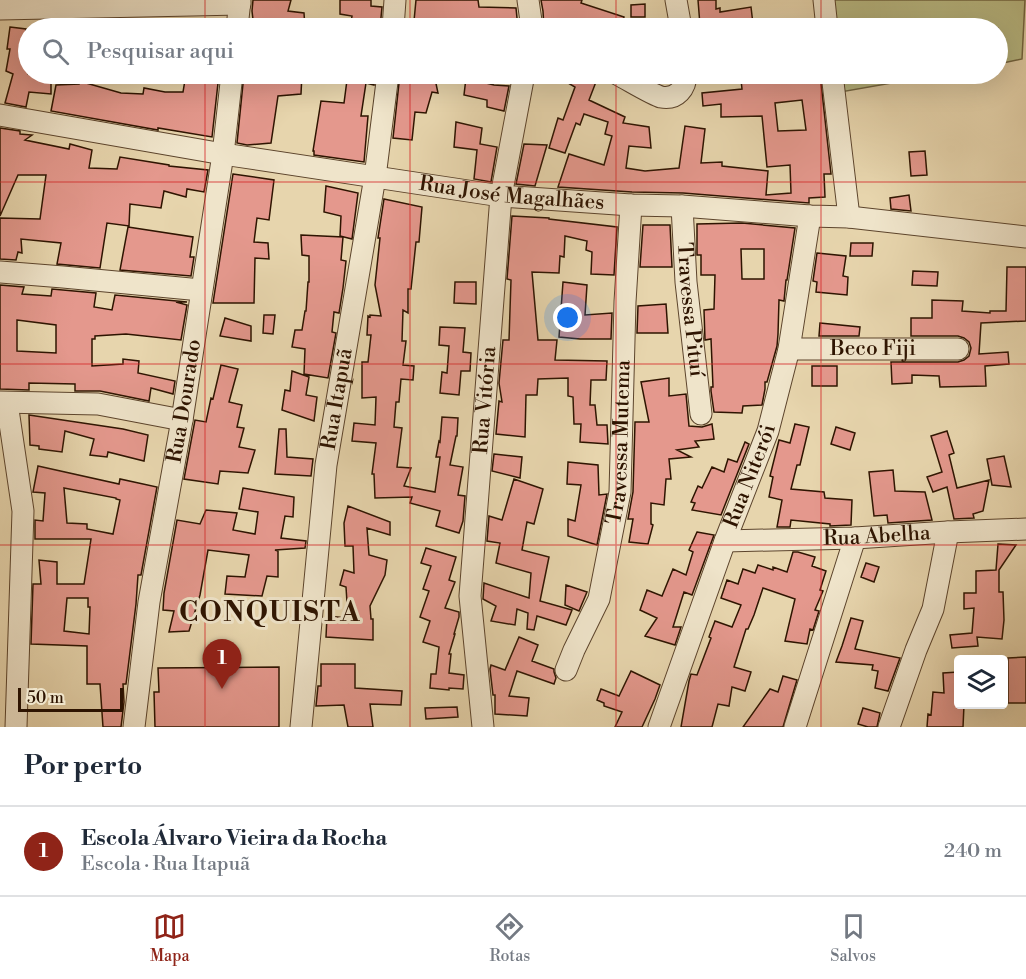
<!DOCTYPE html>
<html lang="pt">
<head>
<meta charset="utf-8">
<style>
  body { margin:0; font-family:"Libre Bodoni",serif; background:#f6f6f7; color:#1f2937 }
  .controls { position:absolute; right:18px; bottom:18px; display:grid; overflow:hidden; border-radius:6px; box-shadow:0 6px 24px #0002 }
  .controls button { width:54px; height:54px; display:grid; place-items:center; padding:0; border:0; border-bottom:2px solid #e0e1e3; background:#fff; color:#1f2937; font:30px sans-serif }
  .scale { position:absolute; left:18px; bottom:15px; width:105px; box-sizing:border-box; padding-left:6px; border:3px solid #2e1401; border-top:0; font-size:16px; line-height:21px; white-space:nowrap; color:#2e1401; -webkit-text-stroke:4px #efe4ca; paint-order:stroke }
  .you { position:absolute; left:568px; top:318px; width:21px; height:21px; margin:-15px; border:4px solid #fff; border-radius:50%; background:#1a73e8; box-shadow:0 0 0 9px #1a73e833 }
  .badge { display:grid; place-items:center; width:39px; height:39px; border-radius:50%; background:#8f2418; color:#fff; font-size:20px; font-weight:700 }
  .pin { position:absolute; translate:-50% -50px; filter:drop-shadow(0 2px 3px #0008) }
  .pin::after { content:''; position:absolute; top:32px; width:21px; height:18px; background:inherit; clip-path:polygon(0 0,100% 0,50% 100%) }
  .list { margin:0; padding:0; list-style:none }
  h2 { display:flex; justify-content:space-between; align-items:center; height:78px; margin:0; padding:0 24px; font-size:26px }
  h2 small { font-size:20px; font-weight:400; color:#747a83 }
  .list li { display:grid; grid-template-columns:39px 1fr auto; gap:18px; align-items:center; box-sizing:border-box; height:90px; padding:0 24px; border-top:2px solid #e0e1e3 }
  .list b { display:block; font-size:22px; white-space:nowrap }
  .list p { margin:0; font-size:20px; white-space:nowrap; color:#747a83 }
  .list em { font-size:20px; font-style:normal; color:#747a83 }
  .icon { flex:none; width:33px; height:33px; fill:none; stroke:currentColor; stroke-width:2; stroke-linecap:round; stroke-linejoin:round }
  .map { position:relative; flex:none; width:1026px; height:727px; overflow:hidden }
  .search { position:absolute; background:#fff; box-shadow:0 6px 24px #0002; left:18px; right:18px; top:18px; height:66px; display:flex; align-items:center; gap:15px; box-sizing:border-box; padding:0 21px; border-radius:33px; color:#747a83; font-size:22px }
  .sheet { height:168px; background:#fff }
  nav { display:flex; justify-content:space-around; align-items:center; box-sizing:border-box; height:84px; border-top:2px solid #e0e1e3; background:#fff; font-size:16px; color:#747a83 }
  nav a { display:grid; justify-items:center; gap:3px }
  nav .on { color:#8f2418 }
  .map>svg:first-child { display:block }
  .green { fill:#babc86; stroke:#746844; stroke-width:1.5 }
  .building { fill:#e4988d; stroke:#2e1401; stroke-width:1.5; fill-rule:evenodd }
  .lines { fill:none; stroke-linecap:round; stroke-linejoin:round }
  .minor-casing { stroke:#5c442c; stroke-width:23 }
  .minor { stroke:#efe4ca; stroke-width:21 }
  .grid { fill:none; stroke:#d62828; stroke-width:1.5; stroke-opacity:0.55 }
  .labels { text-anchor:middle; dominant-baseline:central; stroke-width:6; stroke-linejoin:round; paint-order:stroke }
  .street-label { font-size:21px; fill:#2e1401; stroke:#efe4ca }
  .district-label { font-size:27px; font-weight:bold; letter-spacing:1.5px; fill:#2e1401; stroke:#efe4ca }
</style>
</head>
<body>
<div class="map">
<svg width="1026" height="727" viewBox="0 0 1026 727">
  <rect width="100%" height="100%" fill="#e7d5ad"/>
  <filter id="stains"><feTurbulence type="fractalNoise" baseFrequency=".00333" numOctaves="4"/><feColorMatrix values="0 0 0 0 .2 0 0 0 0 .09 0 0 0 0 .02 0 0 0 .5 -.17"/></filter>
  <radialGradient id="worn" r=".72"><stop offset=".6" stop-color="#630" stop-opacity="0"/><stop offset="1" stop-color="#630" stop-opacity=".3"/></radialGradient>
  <path class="green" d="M817,0H1025L1022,59L998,64V28H822Z
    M831,74H943L835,93Z"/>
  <path class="building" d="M253,0H291L288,11L304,13L305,28H254L252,11Z
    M340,0H371V6L382,7L380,28H350L352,16L340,14Z
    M416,0H478L479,7L516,8L518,28H469L450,26L451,24L414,21Z
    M541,0H582L581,3L624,17L621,28H544L543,11Z
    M698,0H716V9L720,8V12L751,7L753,24L734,26L733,22L700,25Z
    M645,4V17H631V5Z
    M10,27L26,29L23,62L28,63V74L51,77V94L29,92L26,107L5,103L13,74L6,71L10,49H7Z
    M186,74H219L212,137L158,128V130L51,111L56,85L79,84V81L121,93L143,94L144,88L165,92H183Z
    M244,74H302L301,94L278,96L271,143L247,145L237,143Z
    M344,74H375L374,85L366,83L361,116H368L364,162L314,155V151H313L321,101L344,103L347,80L344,79Z
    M400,74H434L438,93L432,92L426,113L415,112L412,140L393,138Z
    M553,74H599L589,100L625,117L623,123L649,127L651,148L629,146L626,168L645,171L679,168L685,126L705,129L701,163L722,162V166L768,171L766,195L791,193L790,165L767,167L762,116L721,117V104L703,106L702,93L742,89L741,80L774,77L773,74H820L831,174H824L825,197L809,198V203L683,193L632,192L558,187L569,154L604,165L612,136L605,134L608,122L584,114L580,125L576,123L565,153L549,148L558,118L563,120L575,87ZM802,100L806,130L778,131L775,103Z
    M466,78L494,85L509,86L504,111L487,107V100L464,95Z
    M456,122L482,128L480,144L497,147L491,182L474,179L477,150L454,147Z
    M0,128L20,131V134L32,135L25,140L69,149L70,144L92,150L89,168L117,169L120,157L169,165V166L208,170L204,192L187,189L186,197L164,191L161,208L130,204L129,226L107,223L100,268L57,264L61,243L21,239L22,253L18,252L16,260L0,259V218L40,219L46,175H18L0,216Z
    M524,144L547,145L535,186L516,184Z
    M925,151L927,175L911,176L909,152Z
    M233,174L274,180L269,220L257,218L254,242L268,243L269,259L255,258L254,303H213Z
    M326,186L358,193L352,239L340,236L341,216L324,212Z
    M909,195L911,211L891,209L890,198Z
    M384,199L422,207L419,242H416L411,289H408V313L403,310L402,341H406L403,365L414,366L413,380L401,379L399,402H396L394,427L402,428L397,467L411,468L404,486L435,492L440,457H436L439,441L440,442L442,417L458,418L457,436H456L450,465L463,467L458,495L465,496L463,521L459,533L436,526L440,511L410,503L412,497L375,498L374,474H372L376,443L352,441L354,423L375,425L376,397L362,398V362H368L371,335H367L368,316L370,317V315L381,316L375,285L380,238H378Z
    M512,216L549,218V219L617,227L614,275L591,274L592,252L586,250L587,241L565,236L564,257L560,256L559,273L532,272L538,340H557L555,360L607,361L606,380H591L590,405H595L597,425H607L608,444L580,442L581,424H574L573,397L568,396V378L538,379L537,395H526L525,437L496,434L499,401L502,402L499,383L503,340H509L511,280L507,279Z
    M742,223L795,228L787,280H786L784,301L779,300L778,334L777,346L767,382H765V389L762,405L743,406L742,413L714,412L711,391V387H713L711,339L705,340L704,310L714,309L715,275H701V255H697V224ZM741,249H764V279H742Z
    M643,225H670L672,267H640Z
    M128,227L193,237L190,257H194L191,276L120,270Z
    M301,235L343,237L341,260L346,261L343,288L339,313L334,312L332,332L336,333L328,378L304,374L305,349L292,347L295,330H302L305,311H306L308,282H309V256L302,255Z
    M851,243H873L872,256H850Z
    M817,253L846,256L843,276L848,277L847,295L816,292L817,282L813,281Z
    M1007,267H1026V321L981,323L979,354L1008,352L1009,364L985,366L986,386L940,387L939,376L912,375V383L892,384L891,362H958L964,360L969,356L971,348L969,342L964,338L958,336H911V318H932V300L963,301L962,311L990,313V311H1006Z
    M913,271L938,272L937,286L912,285Z
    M455,282H476V304L454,303Z
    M563,282L587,285L585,315L612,313L611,339H580L559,337Z
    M0,285L24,287L22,294L51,296L52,289L96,293L94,307L112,310L115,295L187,302H176L187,305L181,340L126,334L95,336V339H92V366L123,364V359L139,361L138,373L175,381L173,394L151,388L149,401L100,391H75V384L29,383V390L0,389ZM17,320L56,325V353L17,351Z
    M666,304L668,333H637L638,306Z
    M264,315H275L273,334L263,333Z
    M225,318L251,326V341L220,336Z
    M820,323L860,327L859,336H819Z
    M440,327L465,328L463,352L471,353L470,371H461L459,395L440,393L442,372L447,373L449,346L439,345Z
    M221,365L238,369L229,402L242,405L237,427L244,428L239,447L255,450L248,473L220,471L218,484L184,479L195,420L206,422L211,398L213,399Z
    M812,366H837V386H812Z
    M292,371L309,377L306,395L317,397L314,421L282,410L285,390L290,391Z
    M669,378V396L686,394L689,426L702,427L712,424L714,439L695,441L699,447L677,450L691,457L669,459L671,479H666L664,505L651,503V524L653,525L648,544L629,542L633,519H628L633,492L635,422H649L641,382Z
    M29,415L123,429L148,435L144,461L108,452L107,457L90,455L94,439L65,431L62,452L39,449V446L30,445Z
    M795,424L809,427L800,465H797L791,489L824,492L825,498L852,500L851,525L830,526V524L791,520L790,527H777L782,500L769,497L773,477L770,476L779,440L790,443Z
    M836,427L855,433L850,450L831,444Z
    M279,429H286L287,457L313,459L311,476L275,474Z
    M947,431L954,453L949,455L957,488L989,480L983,511L973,514L974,518L954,519L947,487L933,492L927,477L942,472L931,436Z
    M745,442L749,444L721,515L692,510L695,503L691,502L698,486L702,488L712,467L724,472L728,459L737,462Z
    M494,454L522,457L520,478L492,471Z
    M1004,456L1011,487L992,485L987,459Z
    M568,462L598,465L599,495L607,494L597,545L568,536V519L575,521L581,485L567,484Z
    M38,466L119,484L120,479L157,487L141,575H138L136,604L126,684H123L124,702L121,727H103L100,684H87V646L31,644L33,584H41L39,560L57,562V584H84L91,539H35V520L43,521L45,493L33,492ZM64,488L116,498V499L120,500L113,534L87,529V524L67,523ZM67,598H88V607H90L89,634L64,631Z
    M893,470L895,491L925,492L932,520L888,523L887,515L874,516L869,472Z
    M514,479L543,489L534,524L527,522L522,550L549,557L540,601L572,610L566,625L537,616L534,630L527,629L528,613L517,609L515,625L491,621L496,606L483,599L484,583L529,598L531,573L496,563L500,543L487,541L489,516L502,520Z
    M243,488L294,497L293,517L285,516L281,538L306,541L305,548L275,550L278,551V577L267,576L262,596L225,594L227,576L245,577L249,555L208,550L200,595L189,631L169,632L174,611L163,610L164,593L177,520L200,524L206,510L237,513L233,530L255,534L258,512L239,509Z
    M348,506L390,522V535L367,528L369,555L387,560L385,575L370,606L371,619H373V640L326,637L327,616L348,618L346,587L340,585L344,570L354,573L353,546H345L344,523Z
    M697,532L714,535L692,595L684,592L673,627H681L675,645L645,636L657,618L640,610L647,590L662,596L673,569L686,575L693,552L689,550Z
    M998,544L1016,545L999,570V592H1003L1004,620L1002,639L977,637L978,646L952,648L950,635L972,633L974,608L964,609V593H976V571L996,570Z
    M426,548L456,557L449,580L455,582L445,608L459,612V617L454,634H455L449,654H451L449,673L464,675L463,689L449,688V690L430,688L431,674H436L439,647L423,642L430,621L420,617L429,591L423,589L431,566L421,563Z
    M793,552H798L815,557L812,566L826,571L820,590L823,591L815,610L819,611L813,630L810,629L807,644L785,641L795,599L763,588L754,615L748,629H746L734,667L751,672L745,691L732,687L729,706L718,704L712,727H681L689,681L691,674L697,675L711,638L709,637L715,621L732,627L741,605L721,598L727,580L738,584L743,569L755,573L758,565L773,570V567L787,572Z
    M866,563L879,567L874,582L861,577Z
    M566,585L587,592L579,611L565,605Z
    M851,618L863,621L855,649L900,658L888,691L875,688L878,671L872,670L873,665L836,662L842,646Z
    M519,637L538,645L532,661L554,669V672L556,678L554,684L517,671L509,696L529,698L527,716L495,714V695H493L490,669L491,665L505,670Z
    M1026,657V703H1008V658Z
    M321,664H355V688L402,691L401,705L370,704L373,727H348L344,705L316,706L318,686H321Z
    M279,667V727H155L154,692H159L158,668Z
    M631,671L660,685L655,699L642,727H615L622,712L604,706V703L597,700L601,689L619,696Z
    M958,672V705H964L963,727H927L928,714L931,715L933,692L944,693L943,673Z
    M783,676L797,680L783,727H743L770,689L778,692Z
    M457,707L458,717L426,719L425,708Z
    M863,708L880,713L877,727H868L858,724Z"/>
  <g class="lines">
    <defs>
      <g id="minor">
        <path d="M528,0L532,28"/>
        <path d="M676,0L681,28"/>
        <path d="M824,0L827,28"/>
        <path d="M0,9L240,4"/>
        <path d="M237,28L240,0"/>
        <path d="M393,28L395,0"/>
        <path d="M617,74C627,79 653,95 661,97C677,100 686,88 686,74"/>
        <path d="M832,74L849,217"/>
        <path id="s1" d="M0,115L223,154L501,196L631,205L682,206L810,216L849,217L1026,237"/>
        <path id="s2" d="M682,206L686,282L701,414"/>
        <path d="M0,272L63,277L201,290"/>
        <path id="s3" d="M789,349H958"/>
        <path d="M0,402L98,404L182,420"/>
        <path d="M7,403L23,511L16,727"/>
        <path id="s4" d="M725,541L855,538L948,532L1026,529"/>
        <path id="s5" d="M566,670L574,650L599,599L620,492L625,302L631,205"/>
        <path id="s6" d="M134,727L149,602L182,420L223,154L232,74"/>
        <path id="s7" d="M301,727L326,465L375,177L388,74"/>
        <path id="s8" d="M483,727L470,596L501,196L524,74"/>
        <path id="s9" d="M659,727L725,541L768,431L789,349L810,216"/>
        <path d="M795,727L855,538"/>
        <path d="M889,727L916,650L933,609L948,532"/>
      </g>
    </defs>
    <use href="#minor" class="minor-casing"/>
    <use href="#minor" class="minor"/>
  </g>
  <path class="grid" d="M205,0V28M410,0V28M616,0V28M821,0V28M205,74V727M410,74V727M616,74V727M821,74V727M0,182H1026M0,364H1026M0,545H1026"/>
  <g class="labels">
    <g class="street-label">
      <text stroke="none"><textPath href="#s1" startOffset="518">Rua José Magalhães</textPath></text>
      <text stroke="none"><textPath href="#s2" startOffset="104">Travessa Pituí</textPath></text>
      <text stroke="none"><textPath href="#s3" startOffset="84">Beco Fiji</textPath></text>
      <text stroke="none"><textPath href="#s7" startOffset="330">Rua Itapuã</textPath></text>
      <text stroke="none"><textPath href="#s8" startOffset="328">Rua Vitória</textPath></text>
      <text stroke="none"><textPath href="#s6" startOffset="330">Rua Dourado</textPath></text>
      <text stroke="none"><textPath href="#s5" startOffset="237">Travessa Mutema</textPath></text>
      <text stroke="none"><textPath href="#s9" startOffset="267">Rua Niterói</textPath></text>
      <text stroke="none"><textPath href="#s4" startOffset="152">Rua Abelha</textPath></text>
    </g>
    <g class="district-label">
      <text x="270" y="613">CONQUISTA</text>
    </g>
  </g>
  <rect width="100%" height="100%" filter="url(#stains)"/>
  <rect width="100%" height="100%" fill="url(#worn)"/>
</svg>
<div class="controls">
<button><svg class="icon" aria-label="layers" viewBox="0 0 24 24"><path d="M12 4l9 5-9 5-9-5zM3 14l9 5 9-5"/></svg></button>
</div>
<div class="scale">50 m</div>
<div class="you"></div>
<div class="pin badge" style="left:222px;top:689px">1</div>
<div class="search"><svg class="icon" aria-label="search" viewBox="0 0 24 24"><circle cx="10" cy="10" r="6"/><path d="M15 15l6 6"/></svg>Pesquisar aqui</div>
</div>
<section class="sheet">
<h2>Por perto<small></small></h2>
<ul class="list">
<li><span class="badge">1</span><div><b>Escola Álvaro Vieira da Rocha</b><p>Escola · Rua Itapuã</p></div><em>240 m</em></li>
</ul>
</section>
<nav>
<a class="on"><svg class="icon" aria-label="map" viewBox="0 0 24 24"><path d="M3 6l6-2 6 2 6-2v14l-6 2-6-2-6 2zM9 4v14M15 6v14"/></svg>Mapa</a>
<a><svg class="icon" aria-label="directions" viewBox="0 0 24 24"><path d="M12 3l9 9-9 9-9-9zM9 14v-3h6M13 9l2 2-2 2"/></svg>Rotas</a>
<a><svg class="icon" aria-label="saved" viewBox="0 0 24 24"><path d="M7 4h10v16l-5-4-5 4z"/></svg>Salvos</a>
</nav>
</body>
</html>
